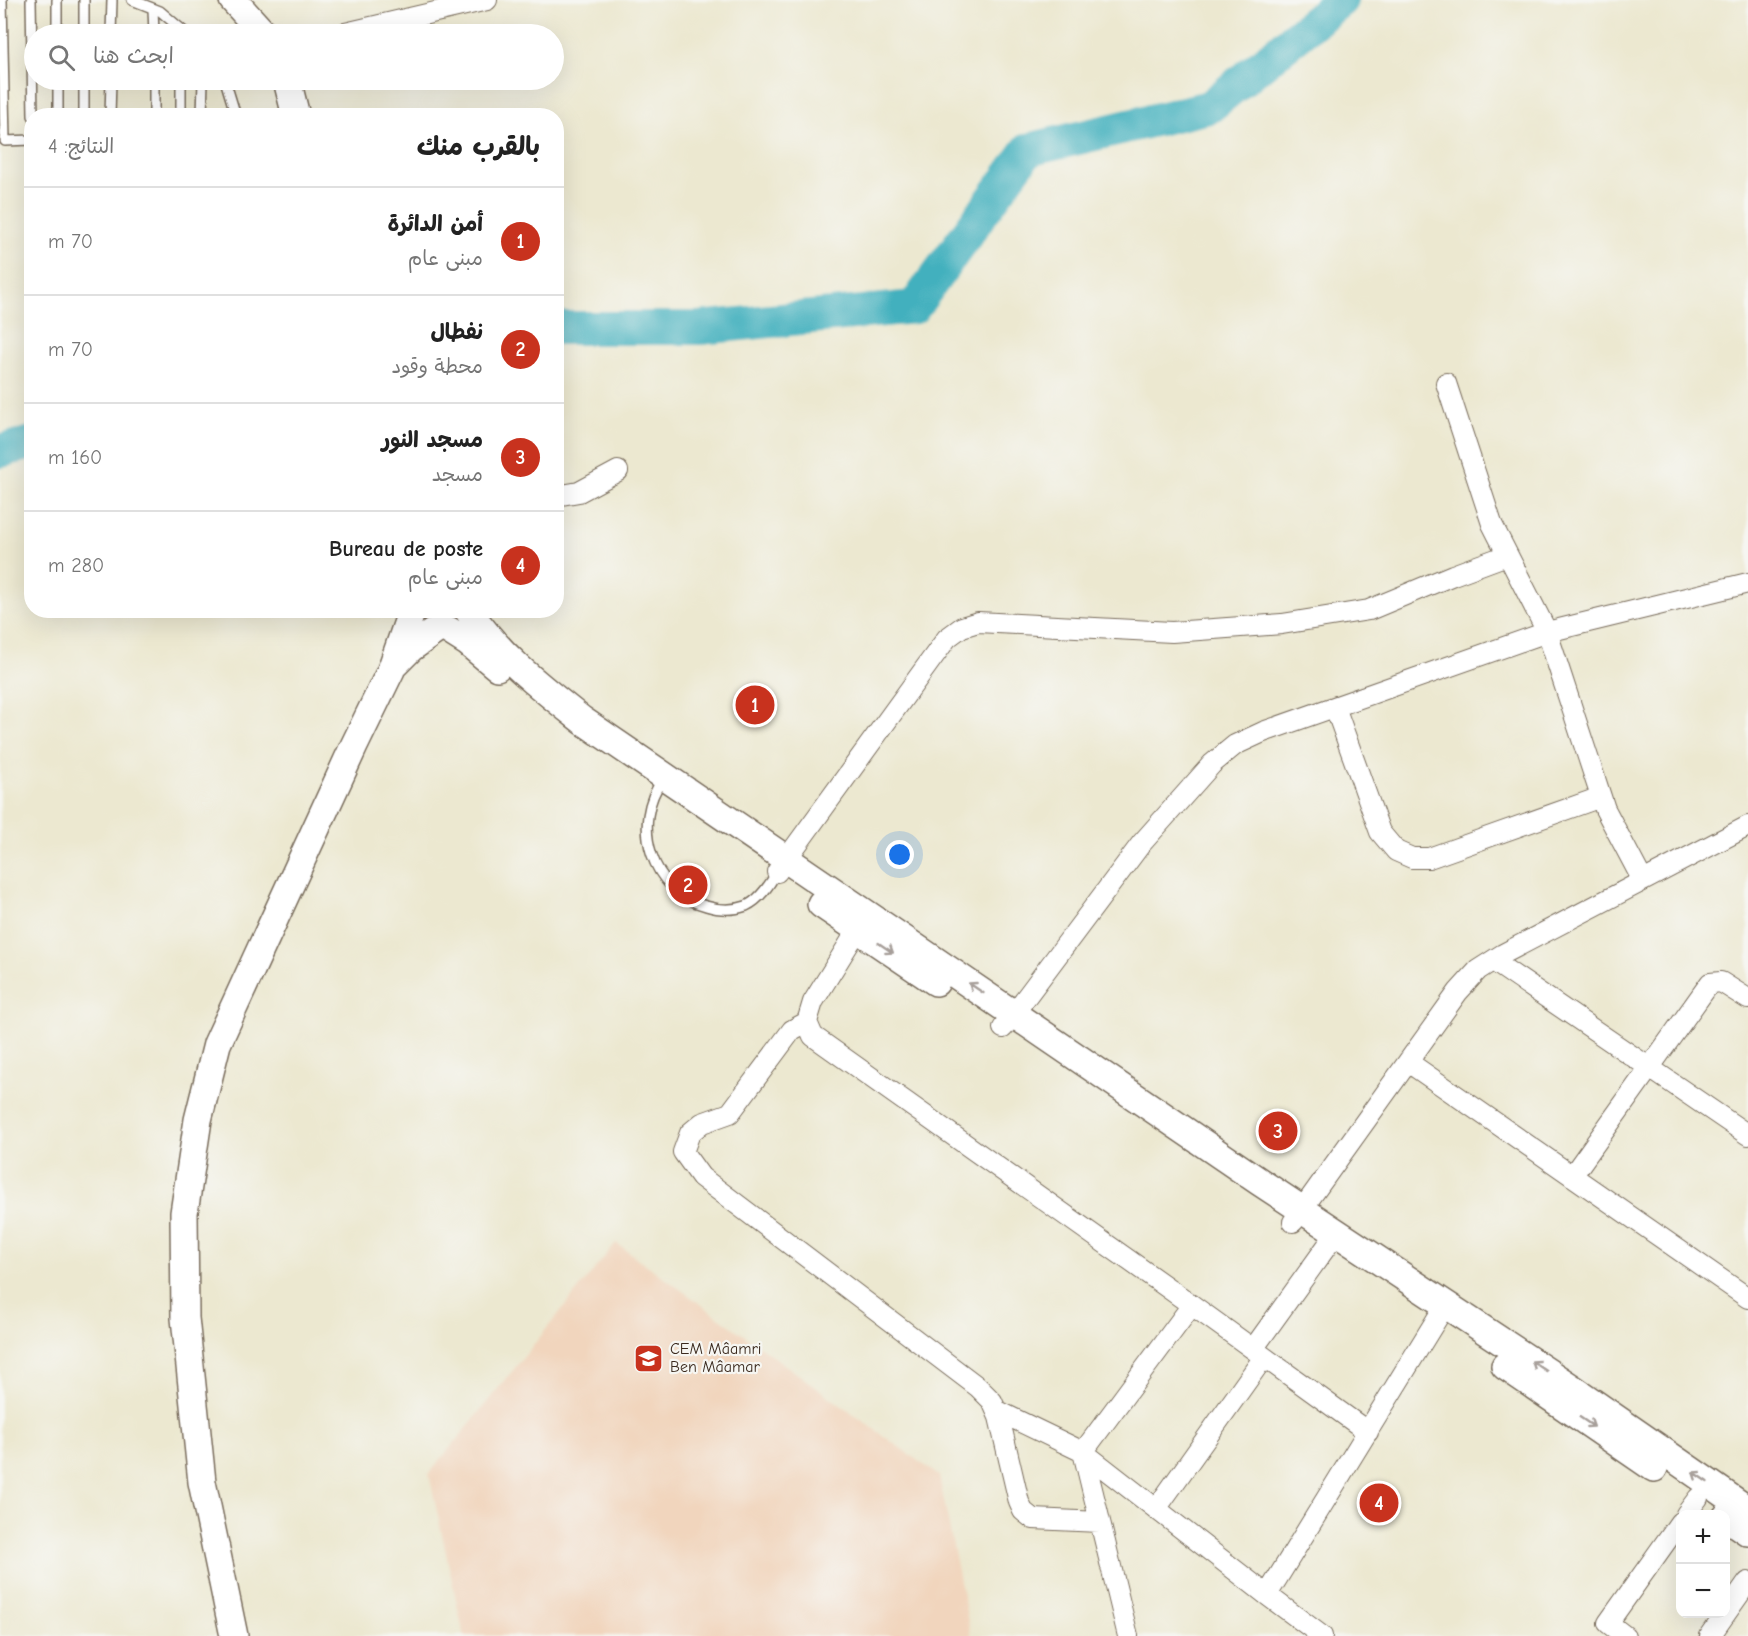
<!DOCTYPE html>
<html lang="ar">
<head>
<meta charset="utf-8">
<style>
  body { margin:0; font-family:"Comic Neue","Playpen Sans Arabic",sans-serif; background:#f6f6f6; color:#222; direction:rtl }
  .controls { position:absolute; right:18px; bottom:18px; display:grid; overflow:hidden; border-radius:12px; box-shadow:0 6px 24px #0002 }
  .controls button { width:54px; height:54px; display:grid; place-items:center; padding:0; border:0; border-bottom:2px solid #e0e0e0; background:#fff; color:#222; font:30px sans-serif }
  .you { position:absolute; left:900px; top:855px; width:21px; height:21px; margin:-15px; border:4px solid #fff; border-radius:50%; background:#1a73e8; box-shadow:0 0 0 9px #1a73e833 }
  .badge { display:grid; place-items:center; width:39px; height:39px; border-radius:50%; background:#c8321e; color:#fff; font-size:20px; font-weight:700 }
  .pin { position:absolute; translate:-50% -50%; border:3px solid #fff; box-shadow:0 2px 6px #0006 }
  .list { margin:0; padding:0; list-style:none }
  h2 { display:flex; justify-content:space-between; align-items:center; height:78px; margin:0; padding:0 24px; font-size:26px }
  h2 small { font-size:20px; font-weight:400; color:#767676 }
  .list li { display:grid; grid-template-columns:39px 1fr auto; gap:18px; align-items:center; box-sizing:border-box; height:108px; padding:0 24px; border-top:2px solid #e0e0e0 }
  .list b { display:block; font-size:22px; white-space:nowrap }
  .list p { margin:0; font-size:20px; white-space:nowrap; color:#767676 }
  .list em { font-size:20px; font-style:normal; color:#767676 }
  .icon { flex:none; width:33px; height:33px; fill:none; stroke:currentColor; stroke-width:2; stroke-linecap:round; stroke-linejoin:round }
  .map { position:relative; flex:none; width:1748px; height:1636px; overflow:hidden; direction:ltr }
  .search { position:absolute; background:#fff; box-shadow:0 6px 24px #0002; left:24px; top:24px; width:540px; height:66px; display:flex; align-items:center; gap:15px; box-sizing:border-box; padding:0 21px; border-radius:33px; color:#767676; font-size:22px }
  .panel { position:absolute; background:#fff; box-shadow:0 6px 24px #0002; left:24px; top:108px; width:540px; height:510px; border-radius:24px; direction:rtl }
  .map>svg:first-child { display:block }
  .built { fill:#f1d5bd }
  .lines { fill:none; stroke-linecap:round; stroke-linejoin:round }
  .river { stroke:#42b0be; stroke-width:34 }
  .lane-casing { stroke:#796c5c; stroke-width:12 }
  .street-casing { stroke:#796c5c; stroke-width:22 }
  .secondary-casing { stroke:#796c5c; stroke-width:30 }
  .lane { stroke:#fff; stroke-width:9 }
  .street { stroke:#fff; stroke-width:20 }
  .secondary { stroke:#fff; stroke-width:27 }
  .oneway { stroke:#a79f9a }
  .labels { text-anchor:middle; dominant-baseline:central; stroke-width:4.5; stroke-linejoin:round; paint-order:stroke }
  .poi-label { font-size:16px; fill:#3b2a1e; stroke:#f6f6f2; text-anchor:start }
</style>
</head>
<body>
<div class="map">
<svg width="1748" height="1636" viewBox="0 0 1748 1636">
  <rect width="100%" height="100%" fill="#f6f6f2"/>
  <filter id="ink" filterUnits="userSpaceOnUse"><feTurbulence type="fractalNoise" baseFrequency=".0167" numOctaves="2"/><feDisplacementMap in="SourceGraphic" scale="12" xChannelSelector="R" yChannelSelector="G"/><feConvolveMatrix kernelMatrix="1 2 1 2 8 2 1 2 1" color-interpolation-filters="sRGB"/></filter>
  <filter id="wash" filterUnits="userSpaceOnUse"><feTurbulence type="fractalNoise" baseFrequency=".008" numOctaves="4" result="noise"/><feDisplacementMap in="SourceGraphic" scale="24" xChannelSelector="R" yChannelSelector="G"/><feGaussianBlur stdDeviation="1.35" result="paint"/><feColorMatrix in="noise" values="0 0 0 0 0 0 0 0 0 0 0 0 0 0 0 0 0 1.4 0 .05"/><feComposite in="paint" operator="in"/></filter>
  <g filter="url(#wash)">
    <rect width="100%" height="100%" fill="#ece8d0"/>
    <path class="built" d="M616,1243L939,1476L971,1636H464L429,1474Z"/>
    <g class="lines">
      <path class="river" d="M556,328H699L914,307L1028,150L1209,107L1341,0
        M0,451L32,443"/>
    </g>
  </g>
  <g filter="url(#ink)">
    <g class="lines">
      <defs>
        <path id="lane" d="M2,0L5,141L32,140
          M31,0L33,116
          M57,0V34
          M84,0V34
          M132,0L160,11L187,34
          M153,9L154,34
          M111,34L112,0
          M58,80V116
          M84,80V116
          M154,80V116
          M225,80L236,116
          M110,116L111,80
          M181,116V80
          M202,116L203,80
          M663,779C630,823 651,892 706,906C719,910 732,911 746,906C760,900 770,884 777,872"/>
        <path id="street" d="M341,34L487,0
          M1446,383L1492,524L1547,632L1605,809L1643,881
          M556,496L579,492L618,471
          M1335,707L1380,832L1396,851L1412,858H1429L1601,797
          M777,872L947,638L962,627L978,622L1172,632L1282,624L1369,610L1453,575L1507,555
          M865,918L813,1002L807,1022L813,1036L1192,1305L1368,1432
          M1493,961L1748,1135
          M807,1022L792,1030L730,1113L702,1123L690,1133L683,1152L701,1177L978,1387L992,1401L999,1417L1019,1502L1023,1511L1033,1519L1100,1522
          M1003,1028L1141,844L1212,764L1235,745L1263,732L1547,632L1748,583
          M1408,1062L1748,1298
          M1572,1176L1710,983L1721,982L1748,999
          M1293,1222L1458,992L1478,970L1503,954L1748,826
          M1253,1349L1327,1246L1338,1233
          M996,1410L1083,1452L1267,1595L1322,1636
          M1156,1509L1264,1357
          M1686,1514L1698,1498
          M1267,1595L1446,1304
          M1128,1636L1083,1452L1192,1305
          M1625,1636L1608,1623L1680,1522
          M1710,1636L1748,1582"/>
        <path id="secondary" d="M233,0L264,34
          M287,80L296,116
          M468,610C500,656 539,686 582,720L1260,1182L1575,1390L1748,1510
          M448,630L467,642L497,667
          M395,664L411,648L435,631
          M821,904L936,982
          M1505,1366L1654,1468
          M1726,1517L1748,1532
          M234,1636L202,1482L185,1318L184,1213L198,1120L217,1044L354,746L391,670L412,610"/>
      </defs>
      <use href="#lane" class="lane-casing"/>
      <use href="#street" class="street-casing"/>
      <use href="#secondary" class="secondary-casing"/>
      <use href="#lane" class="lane"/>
      <use href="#street" class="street"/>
      <use href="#secondary" class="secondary"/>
    </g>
    <defs><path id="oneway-shaft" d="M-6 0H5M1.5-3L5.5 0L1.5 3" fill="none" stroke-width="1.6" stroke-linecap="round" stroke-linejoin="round" transform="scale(1.5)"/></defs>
    <g class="oneway">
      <use href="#oneway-shaft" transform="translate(886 948) rotate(34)"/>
      <use href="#oneway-shaft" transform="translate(976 988) rotate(-146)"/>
      <use href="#oneway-shaft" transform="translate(1539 1366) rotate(-146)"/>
      <use href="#oneway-shaft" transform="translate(1587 1422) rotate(34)"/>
      <use href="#oneway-shaft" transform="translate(1700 1477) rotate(-146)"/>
    </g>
  </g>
  <defs>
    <symbol id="school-square" viewBox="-11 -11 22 22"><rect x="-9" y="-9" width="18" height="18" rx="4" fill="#c8321e" stroke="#f6f6f2"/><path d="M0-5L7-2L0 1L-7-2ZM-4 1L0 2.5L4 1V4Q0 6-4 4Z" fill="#fff"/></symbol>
  </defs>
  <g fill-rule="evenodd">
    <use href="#school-square" x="632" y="1342" width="33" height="33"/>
  </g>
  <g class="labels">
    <g class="poi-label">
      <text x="670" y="1349">CEM Mâamri<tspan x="670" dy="18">Ben Mâamar</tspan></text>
    </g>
  </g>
</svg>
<div class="controls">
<button>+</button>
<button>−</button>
</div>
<div class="you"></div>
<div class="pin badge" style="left:755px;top:705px">1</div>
<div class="pin badge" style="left:688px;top:885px">2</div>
<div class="pin badge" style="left:1278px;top:1131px">3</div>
<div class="pin badge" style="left:1379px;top:1503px">4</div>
<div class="search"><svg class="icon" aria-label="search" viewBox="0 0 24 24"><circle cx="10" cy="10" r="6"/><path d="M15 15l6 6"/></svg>ابحث هنا</div>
<section class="panel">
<h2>بالقرب منك<small>النتائج: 4</small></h2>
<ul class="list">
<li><span class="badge">1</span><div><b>أمن الدائرة</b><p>مبنى عام</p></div><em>70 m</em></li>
<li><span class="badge">2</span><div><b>نفطال</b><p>محطة وقود</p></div><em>70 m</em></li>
<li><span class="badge">3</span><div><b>مسجد النور</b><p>مسجد</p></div><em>160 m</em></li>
<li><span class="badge">4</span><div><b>Bureau de poste</b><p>مبنى عام</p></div><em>280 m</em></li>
</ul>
</section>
</div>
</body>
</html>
